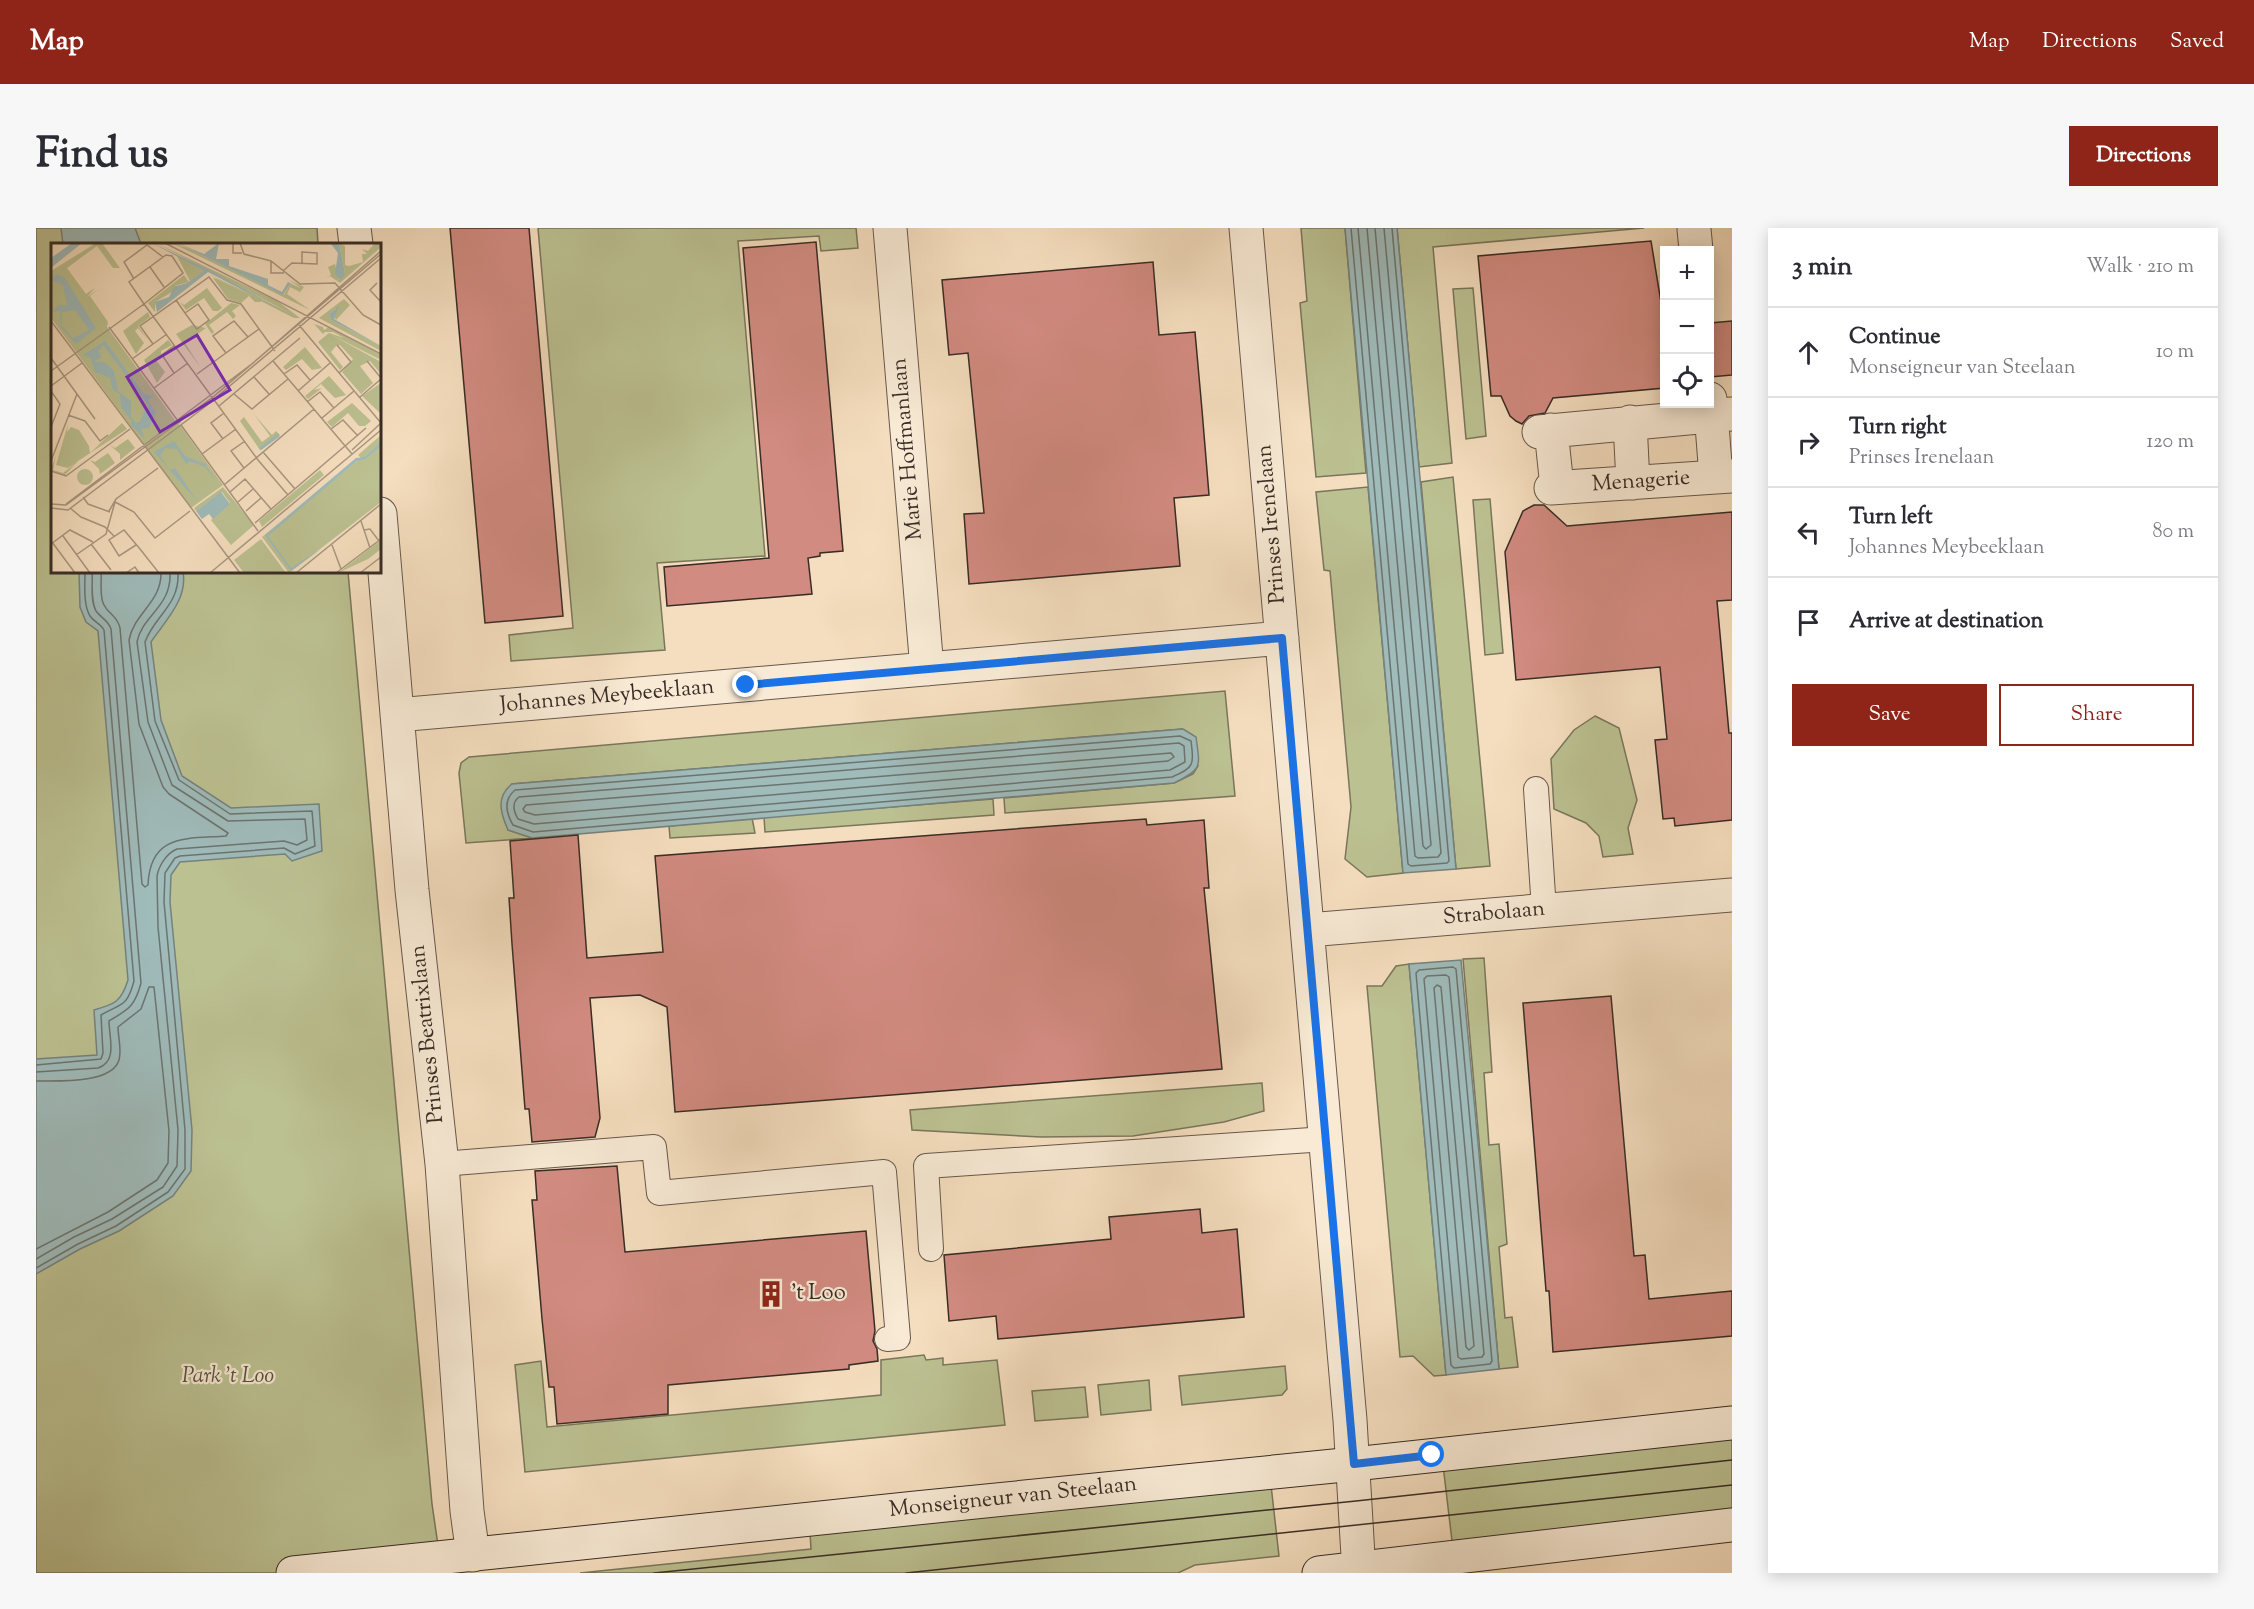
<!DOCTYPE html>
<html lang="en">
<head>
<meta charset="utf-8">
<style>
  body { margin:0; font-family:"Sorts Mill Goudy",serif; background:#f7f7f7; color:#2b2b33 }
  .controls { position:absolute; right:18px; top:18px; display:grid; overflow:hidden; border-radius:0px; box-shadow:0 3px 15px #0003 }
  .controls button { width:54px; height:54px; display:grid; place-items:center; padding:0; border:0; border-bottom:2px solid #e1e1e2; background:#fff; color:#2b2b33; font:30px sans-serif }
  .stop { position:absolute; width:18px; height:18px; margin:-14px; border:4px solid #1a73e8; border-radius:50%; background:#fff }
  .stop.end { background:#1a73e8; border-color:#fff; box-shadow:0 2px 6px #0008 }
  .list { margin:0; padding:0; list-style:none }
  h2 { display:flex; justify-content:space-between; align-items:center; height:78px; margin:0; padding:0 24px; font-size:26px }
  h2 small { font-size:20px; font-weight:400; color:#7c7c81 }
  .list li { display:grid; grid-template-columns:39px 1fr auto; gap:18px; align-items:center; box-sizing:border-box; height:90px; padding:0 24px; border-top:2px solid #e1e1e2 }
  .list b { display:block; font-size:22px; white-space:nowrap }
  .list p { margin:0; font-size:20px; white-space:nowrap; color:#7c7c81 }
  .list em { font-size:20px; font-style:normal; color:#7c7c81 }
  .actions { display:flex; gap:12px; padding:18px 24px }
  .actions a { flex:1; padding:14px 0; border:2px solid #8f2418; border-radius:0px; text-align:center; font-size:21px; color:#8f2418 }
  .actions .main { background:#8f2418; color:#fff }
  .icon { flex:none; width:33px; height:33px; fill:none; stroke:currentColor; stroke-width:2; stroke-linecap:round; stroke-linejoin:round }
  .map { position:relative; flex:none; width:1696px; height:1345px; overflow:hidden; border-radius:0px }
  header { display:flex; align-items:center; gap:36px; box-sizing:border-box; height:84px; padding:0 30px; background:#8f2418; color:#fff }
  header strong { font-size:28px }
  nav { display:flex; gap:33px; margin-inline-start:auto; font-size:21px }
  .intro { display:flex; align-items:center; justify-content:space-between; box-sizing:border-box; height:144px; padding:0 36px }
  h1 { margin:0; font-size:42px }
  .button { padding:15px 27px; border-radius:0px; background:#8f2418; color:#fff; font-size:21px; font-weight:700 }
  main { display:flex; gap:36px; padding:0 36px }
  aside { flex:1; background:#fff; border-radius:0px; box-shadow:0 3px 15px #0003 }
  .map>svg:first-child { display:block }
  .green { fill:#bcc192; stroke:#7a765c; stroke-width:1.5 }
  .water { fill:#9fbbba; stroke:#76827e; stroke-width:1.5 }
  .lines { fill:none; stroke-linecap:round; stroke-linejoin:round }
  .shore { stroke:#6c7470; stroke-width:1.5 }
  .building { fill:#d28b81; stroke:#382c25; stroke-width:1.5 }
  .service-casing { stroke:#67584c; stroke-width:26 }
  .pedestrian-casing { stroke:#67584c; stroke-width:35 }
  .minor-casing { stroke:#67584c; stroke-width:35 }
  .secondary-casing { stroke:#382c25; stroke-width:35 }
  .service { stroke:#f8ead5; stroke-width:24 }
  .pedestrian { stroke:#f8ead5; stroke-width:33 }
  .minor { stroke:#f8ead5; stroke-width:33 }
  .secondary { stroke:#f8ead5; stroke-width:33 }
  .tram { stroke:#382c25; stroke-width:1.5 }
  .route { stroke:#1a73e8; stroke-width:8 }
  .labels { text-anchor:middle; dominant-baseline:central; stroke-width:4.5; stroke-linejoin:round; paint-order:stroke }
  .street-label { font-size:22px; fill:#382c25; stroke:#f8ead5 }
  .poi-label { font-size:22px; fill:#382c25; stroke:#f8ead5; text-anchor:start }
  .park-label { font-size:22px; font-style:italic; fill:#595140; stroke:#f8ead5 }
  .inset-river { fill:none; stroke:#9fbbba; stroke-width:3 }
  .inset-road { fill:none; stroke:#a99781; stroke-width:1.5 }
  .view { fill:#7b2cbf; fill-opacity:0.15; stroke:#7b2cbf; stroke-width:3 }
  .inset-edge { fill:none; stroke:#382c25; stroke-width:3 }
</style>
</head>
<body>
<header>
<strong>Map</strong>
<nav><a>Map</a><a>Directions</a><a>Saved</a></nav>
</header>
<div class="intro"><h1>Find us</h1><a class="button">Directions</a></div>
<main>
<div class="map">
<svg width="1696" height="1345" viewBox="0 0 1696 1345">
  <rect width="100%" height="100%" fill="#f5debf"/>
  <filter id="stains"><feTurbulence type="fractalNoise" baseFrequency=".00333" numOctaves="4"/><feColorMatrix values="0 0 0 0 .2 0 0 0 0 .09 0 0 0 0 .02 0 0 0 .5 -.17"/></filter>
  <radialGradient id="worn" r=".72"><stop offset=".6" stop-color="#630" stop-opacity="0"/><stop offset="1" stop-color="#630" stop-opacity=".3"/></radialGradient>
  <path class="green" d="M0,0H281L282,16H16V344H312L396,1276L406,1345H0Z
    M502,0H820L822,20L785,23L783,8L702,13L729,328L621,335L629,422L475,433L473,407L537,400Z
    M1265,0H1309L1330,245L1280,249L1264,75L1271,73Z
    M1361,0H1608L1397,19L1416,235L1383,239Z
    M1437,60L1450,208L1430,211L1417,61Z
    M1417,249L1454,638L1420,641L1385,254Z
    M1332,259L1367,645L1331,649L1309,631L1315,579L1294,343L1288,342L1280,264Z
    M1454,271L1467,425L1449,427L1437,272Z
    M1189,463L1199,568L969,585L968,570L1138,555L1157,546L1162,538L1146,501L476,556L472,602L496,610L430,615L423,545L425,535L433,529Z
    M1559,488L1583,500L1601,572L1592,600L1597,626L1567,629L1563,608L1550,595L1518,581L1515,531L1538,502Z
    M957,571L958,587L729,604L728,589Z
    M716,590L719,605L634,610L633,598Z
    M1448,730L1456,844L1448,845L1453,917L1463,916L1471,1016L1463,1019L1469,1090L1476,1089L1482,1139L1463,1141L1427,731Z
    M1373,736L1410,1147L1398,1148L1377,1128L1364,1129L1331,758H1346L1360,738Z
    M1226,855L1228,883L1188,894L1097,908L1005,909L876,902L874,882Z
    M888,1127L890,1132L907,1130V1137L961,1132L969,1197L489,1244L479,1137L505,1133L511,1199L845,1167V1132Z
    M1249,1138L1251,1161L1246,1167L1146,1177L1143,1148Z
    M1113,1152L1115,1182L1065,1187L1062,1157Z
    M1049,1159L1052,1189L999,1193L996,1163Z
    M1696,1209V1283L1416,1313L1407,1237Z
    M1235,1257L1243,1328L1159,1337L1142,1345H544L775,1321L774,1305Z"/>
  <path class="water" d="M25,0H99L105,16H27Z
    M1309,0H1361L1420,641L1367,645Z
    M43,344H147C152,371 129,393 115,414L125,492L146,548L195,580L283,576L286,623L256,633L249,626L144,634L135,647L134,674L156,902L155,943L137,968L83,1003L44,1021L0,1046V831L61,827L58,782C79,776 85,774 92,752L62,403L50,394L44,379Z
    M1147,501L1160,509C1164,539 1167,541 1138,555L496,610L472,602C465,586 459,569 476,556Z
    M1425,732L1463,1141L1410,1147L1373,736Z"/>
  <g class="lines">
    <path class="shore" d="M1315,0L1372,636L1375,638L1411,635L1413,633L1356,0
      M1322,0L1379,628L1382,630L1402,629L1405,625L1348,0
      M1331,0L1387,618L1390,621L1395,617L1339,0
      M65,344C66,353 63,369 68,377C73,387 81,387 84,400L106,656L109,659L112,657C114,605 151,611 190,608L192,605L133,566L127,559L103,496L93,412C98,385 126,374 125,344
      M1144,508L1155,513C1158,537 1158,540 1136,549L497,604L477,597C470,585 467,572 479,562Z
      M1143,515L1148,518L1149,534L1134,542L498,596L482,591C478,584 475,575 483,569Z
      M1135,525L1138,529L1132,533L499,587L489,584L487,581L490,577Z
      M1417,739L1420,741L1456,1133L1454,1136L1418,1140L1415,1137L1380,745L1383,742Z
      M1410,747L1413,749L1448,1126L1446,1129L1425,1131L1422,1129L1388,751L1391,748Z
      M1401,757L1405,759L1438,1118L1433,1122L1430,1119L1398,760Z
      M0,837L65,831L67,825L65,787C86,775 91,779 98,753L68,402C65,396 58,394 54,388C47,376 49,357 49,344
      M0,844L62,840C82,834 73,809 73,793C93,781 99,778 105,755L75,401C72,392 65,390 60,383C54,372 57,355 56,344
      M0,853C21,853 76,856 83,832C86,822 82,809 82,799L105,781L113,759H118L133,903L132,935L121,952L72,984L0,1021
      M0,1031L38,1009L76,991L127,959L141,938L142,902L122,699L121,648C123,637 131,625 141,621L248,613L261,617L271,612L269,591L192,593L136,557L112,494L101,414C106,387 136,379 134,344
      M0,1040L42,1016L80,998L132,964L149,941V902L128,674L129,645L139,630L144,628L248,620L259,626L279,618L276,583L194,586L143,552L119,493L109,414C119,387 144,377 142,344"/>
  </g>
  <path class="building" d="M414,0H493L527,388L449,395Z
    M1615,13L1629,99V160L1517,170L1509,185L1493,188L1486,196L1480,193L1474,188L1465,168H1455L1442,28Z
    M780,14L807,323L784,325V328L772,330L776,366L631,378L628,339L733,330L707,20Z
    M1117,34L1123,107L1159,104L1166,182L1173,267L1138,270L1144,338L933,356L928,286L948,285L932,125L913,127L906,52Z
    M1696,93V147L1674,149V95Z
    M1498,277H1508L1531,298L1696,284V372L1681,373L1693,505H1696V592L1639,598L1638,590L1627,591L1619,512L1631,511L1624,439L1480,452L1469,324L1487,283Z
    M1110,591L1111,597L1168,592L1173,660H1168L1186,841L639,884L631,779L604,767L554,770L564,890L559,909L496,914L493,881H489L476,716L473,670H478L474,613L542,607L551,730L627,724L619,628Z
    M1575,768L1598,1028L1609,1027L1613,1071L1696,1063V1108L1517,1124L1513,1063H1510L1487,775Z
    M581,938L589,1024L830,1003L839,1103L837,1113L841,1121L842,1133L813,1137V1141L632,1157V1186L521,1196L518,1159H513L506,1091L496,972H501L499,943Z
    M1164,981L1166,1005L1201,1001L1208,1089L962,1111L960,1088L913,1093L908,1027L1075,1011L1073,989Z"/>
  <g class="lines">
    <defs>
      <path id="service" d="M1500,561L1508,682
        M406,936L618,919L623,965L848,944L862,1110L851,1111
        M895,1021L890,938L1290,911"/>
      <path id="pedestrian" d="M1658,1L1660,22
        M1674,171L1680,249
        M1594,194L1597,255
        M1515,202L1521,259
        M1503,204L1696,186
        M1515,260L1696,248"/>
      <path id="minor" d="M318,0L320,16
        M854,0L891,441
        M1210,0L1314,1192L1323,1345
        M344,286L376,662L406,936L431,1283L437,1327
        M361,487L1246,410
        M1272,702L1696,667"/>
      <path id="secondary" d="M257,1345L880,1280L1318,1236L1696,1195
        M1283,1345L1696,1297"/>
    </defs>
    <use href="#service" class="service-casing"/>
    <use href="#pedestrian" class="pedestrian-casing"/>
    <use href="#minor" class="minor-casing"/>
    <use href="#secondary" class="secondary-casing"/>
    <use href="#service" class="service"/>
    <use href="#pedestrian" class="pedestrian"/>
    <use href="#minor" class="minor"/>
    <use href="#secondary" class="secondary"/>
    <path class="tram" d="M618,1345L1320,1273L1696,1232
      M870,1345L1696,1257"/>
  </g>
  <g class="lines">
    <path class="route" d="M710,457L1246,410L1318,1236L1396,1227"/>
  </g>
  <defs>
    <symbol id="building-bare" viewBox="-9 -9 18 18"><path d="M-4-6H4V6H1V3H-1V6H-4ZM-2.5-4.3h1.7v1.8h-1.7ZM.8-4.3h1.7v1.8H.8ZM-2.5-1h1.7V.8h-1.7ZM.8-1h1.7V.8H.8Z" fill="#8f2418" stroke="#f8ead5" stroke-width="2.5" paint-order="stroke"/></symbol>
  </defs>
  <g fill-rule="evenodd">
    <use href="#building-bare" x="716" y="1047" width="38" height="38"/>
  </g>
  <g class="labels">
    <g class="street-label">
      <text transform="translate(872 221) rotate(-95)">Marie Hoffmanlaan</text>
      <text transform="translate(1605 254) rotate(-4)">Menagerie</text>
      <text transform="translate(1236 296) rotate(-95)">Prinses Irenelaan</text>
      <text transform="translate(571 469) rotate(-5)">Johannes Meybeeklaan</text>
      <text transform="translate(1458 686) rotate(-5)">Strabolaan</text>
      <text transform="translate(392 806) rotate(-96)">Prinses Beatrixlaan</text>
      <text transform="translate(977 1270) rotate(-6)">Monseigneur van Steelaan</text>
    </g>
    <g class="poi-label">
      <text x="755" y="1066">'t Loo</text>
    </g>
    <g class="park-label">
      <text x="192" y="1149">Park 't Loo</text>
    </g>
  </g>
  <g transform="translate(15 15)">
    <rect width="330" height="330" fill="#f5debf"/>
    <path d="M45,0H51L69,25H62L46,3L16,25L35,51L44,45L36,54L48,46L39,53L57,79L56,84L124,177L131,179L128,181L172,242L140,265L0,75V28ZM105,0L225,57L249,75H243L155,30L239,70ZM121,0L136,5L233,52L239,41L250,45L238,37L253,44L249,49L239,44L236,51L259,67ZM288,0L294,3V22L298,23L312,19L311,11H316L311,6L317,8L324,0H330V4L289,40L279,33L274,35L280,32L277,24L284,21L288,37L294,30ZM126,13L152,27L153,29L139,38ZM133,32L138,39L123,43L133,42L104,59V69L97,60ZM162,35L166,36L210,58V59H204L198,53L190,60L177,56ZM156,45L171,65L167,68H162L153,55L135,67L129,59L133,62ZM293,56L299,62L285,77L282,72L285,65L278,71L280,77L330,103V108L268,75ZM180,60L189,62L181,68L185,73L182,76L176,69L158,82L163,89L161,91L154,81ZM97,69L99,74L87,83L97,97L87,85L84,88L93,100L85,111L72,88ZM263,81L272,84L273,87L278,84L330,112V117L279,91L330,119V131L319,118L309,123L322,140L310,151L291,129L302,116L289,102L285,103L280,109L292,124L289,127L267,99L278,90L293,95L282,89H274L272,91ZM141,82L155,85L134,100L150,125L125,91ZM117,97L121,102L110,108V114L105,117L114,129L106,140L93,117ZM254,104L271,125L261,127L251,116L235,127L232,124ZM278,133L295,152L284,155L270,141L263,147L271,145L257,156L254,153ZM330,140V171L311,153ZM301,160L320,178L314,183H308L297,170L281,184L276,179ZM202,170L221,192L225,188L229,192L209,207L189,178L193,174L211,199L219,193ZM71,180L76,186L27,218L14,232L0,227L5,212L2,227L12,230L25,220L17,225L5,222L17,181L16,189L20,184L28,187L38,203L39,210L29,217L73,185L41,208ZM330,192V200L311,215L330,201V259L238,330L211,294L310,215L307,212ZM77,196L84,205L69,217V211L59,202L64,205ZM57,210L64,220L49,231L48,226L39,217L44,219ZM26 234a8 8 0 1 1 16 0a8 8 0 1 1-16 0ZM269,227L273,232L211,284L208,278ZM172,244L203,282L180,302L160,277L179,260L171,249L145,268L143,265ZM210,296L235,330H193L183,317ZM330,297V306L317,316L287,330Z" fill="#bcc192"/>
    <path d="M21,0H31L0,25V15ZM101,0L163,29L238,71L157,29L106,69L104,59L118,54L123,44L136,40L153,28ZM126,0L153,11L168,0L165,16H178V23L217,36V42L231,49L237,39L250,46L239,41L232,52ZM288,0L294,30L290,38L284,31L287,10L280,1ZM5,31L14,35L45,85L25,101L10,84L9,68L0,69L8,62H16L12,42L0,37ZM24,67L38,87L22,95L11,83V69ZM288,63L283,76L330,103L280,77L278,71ZM54,98L93,151L103,153L97,157L105,170L98,185L90,186L94,196L79,181L81,178L70,164L69,151L62,147L59,135L44,129L40,115L32,112ZM52,102L98,163L96,168L86,171L93,170L89,178L85,180L80,174V158L67,148L63,128L55,120L42,118L51,115L47,108ZM330,194V203L314,216L306,218L217,293L240,325L270,306L240,328L214,292L305,215L313,214L329,200ZM123,198L134,213L154,221L164,237L154,224L139,218L135,221L126,206L114,205L109,213L119,227L124,225L146,258L103,209ZM170,249L179,261L162,276L158,271L151,276L145,268Z" fill="#9fbbba" fill-rule="evenodd"/>
    <path class="inset-river" d="M209,206L228,192"/>
    <path class="inset-road" d="M114,0L330,111M182,0V10H191M189,0L193,11L220,18L249,41L284,40L312,72L330,82M220,18V30H233M99,24L113,44M232,28L241,20L266,21V10L251,9V20M83,36L73,19L96,2L112,14M326,40L319,47L330,59M125,57L134,70L145,85L146,86L158,77L147,61L134,70M0,78L189,330M248,82L330,180M58,84L127,178M102,101L89,83L158,34L176,57L190,61L224,108M286,102L300,119L288,130M175,110L162,93L183,78L197,94M0,115L44,176M81,116L116,91M222,118L301,211M316,118L330,135M0,128L93,61L132,30L121,13L115,12L78,39L93,61L207,217L237,252M123,130L111,112L124,102M146,131L208,86M233,131L246,122L259,137M203,134L218,151M0,143L31,120M103,145L137,120M0,148L9,161L0,184M247,148L279,120M183,151L201,166L237,136M309,154L330,136M256,159L269,149L283,165M168,163L249,95M17,172L34,178L49,198L57,192M271,175L303,148M130,182L207,288M280,186L292,177L307,193M172,196L160,180L173,170M301,207L330,180M212,209L244,246M151,211L185,186M0,218L26,151M193,225L180,208L194,198M0,228L15,233L79,186M173,242L263,166M179,249L194,236L220,266M32,254L37,261L59,269M64,259L83,269L104,295L139,268M187,259L202,246M0,261L15,262L162,154L330,11M15,261L202,120L330,8M0,265L17,267L155,163L330,15M19,265L30,274L54,284L63,293M58,268L65,256L107,225M195,268L210,255M310,278L319,305M204,280L315,185M313,287L319,286L328,298M12,293L39,330M1,299L24,330M0,301L19,287L42,299M40,301L60,327M85,302L68,313L58,297L73,287L89,306L108,330M281,302L290,326M25,312L55,291L64,259M75,330L84,324L88,330M159,330L330,187M245,330L330,261M285,330L330,296M309,330L330,314"/>
    <path class="view" d="M146,92L179,147L109,189L76,134Z"/>
    <rect width="330" height="330" class="inset-edge"/>
  </g>
  <rect width="100%" height="100%" filter="url(#stains)"/>
  <rect width="100%" height="100%" fill="url(#worn)"/>
</svg>
<div class="controls">
<button>+</button>
<button>−</button>
<button><svg class="icon" aria-label="locate" viewBox="0 0 24 24"><circle cx="12" cy="12" r="6"/><path d="M12 2v4M12 18v4M2 12h4M18 12h4"/></svg></button>
</div>
<div class="stop" style="left:1396px;top:1227px"></div>
<div class="stop end" style="left:710px;top:457px"></div>
</div>
<aside>
<h2>3 min<small>Walk · 210 m</small></h2>
<ul class="list">
<li><svg class="icon" aria-label="ahead" viewBox="0 0 24 24"><path d="M12 20V5M6 11l6-6 6 6"/></svg><div><b>Continue</b><p>Monseigneur van Steelaan</p></div><em>10 m</em></li>
<li><svg class="icon" aria-label="right" viewBox="0 0 24 24"><path d="M7 20v-9h11M14 6l5 5-5 5"/></svg><div><b>Turn right</b><p>Prinses Irenelaan</p></div><em>120 m</em></li>
<li><svg class="icon" aria-label="left" viewBox="0 0 24 24"><path d="M17 20v-9H6M10 6l-5 5 5 5"/></svg><div><b>Turn left</b><p>Johannes Meybeeklaan</p></div><em>80 m</em></li>
<li><svg class="icon" aria-label="arrive" viewBox="0 0 24 24"><path d="M6 21V4h12l-3 4 3 4H6"/></svg><div><b>Arrive at destination</b></div></li>
</ul>
<div class="actions"><a class="main">Save</a><a>Share</a></div>
</aside>
</main>
</body>
</html>
